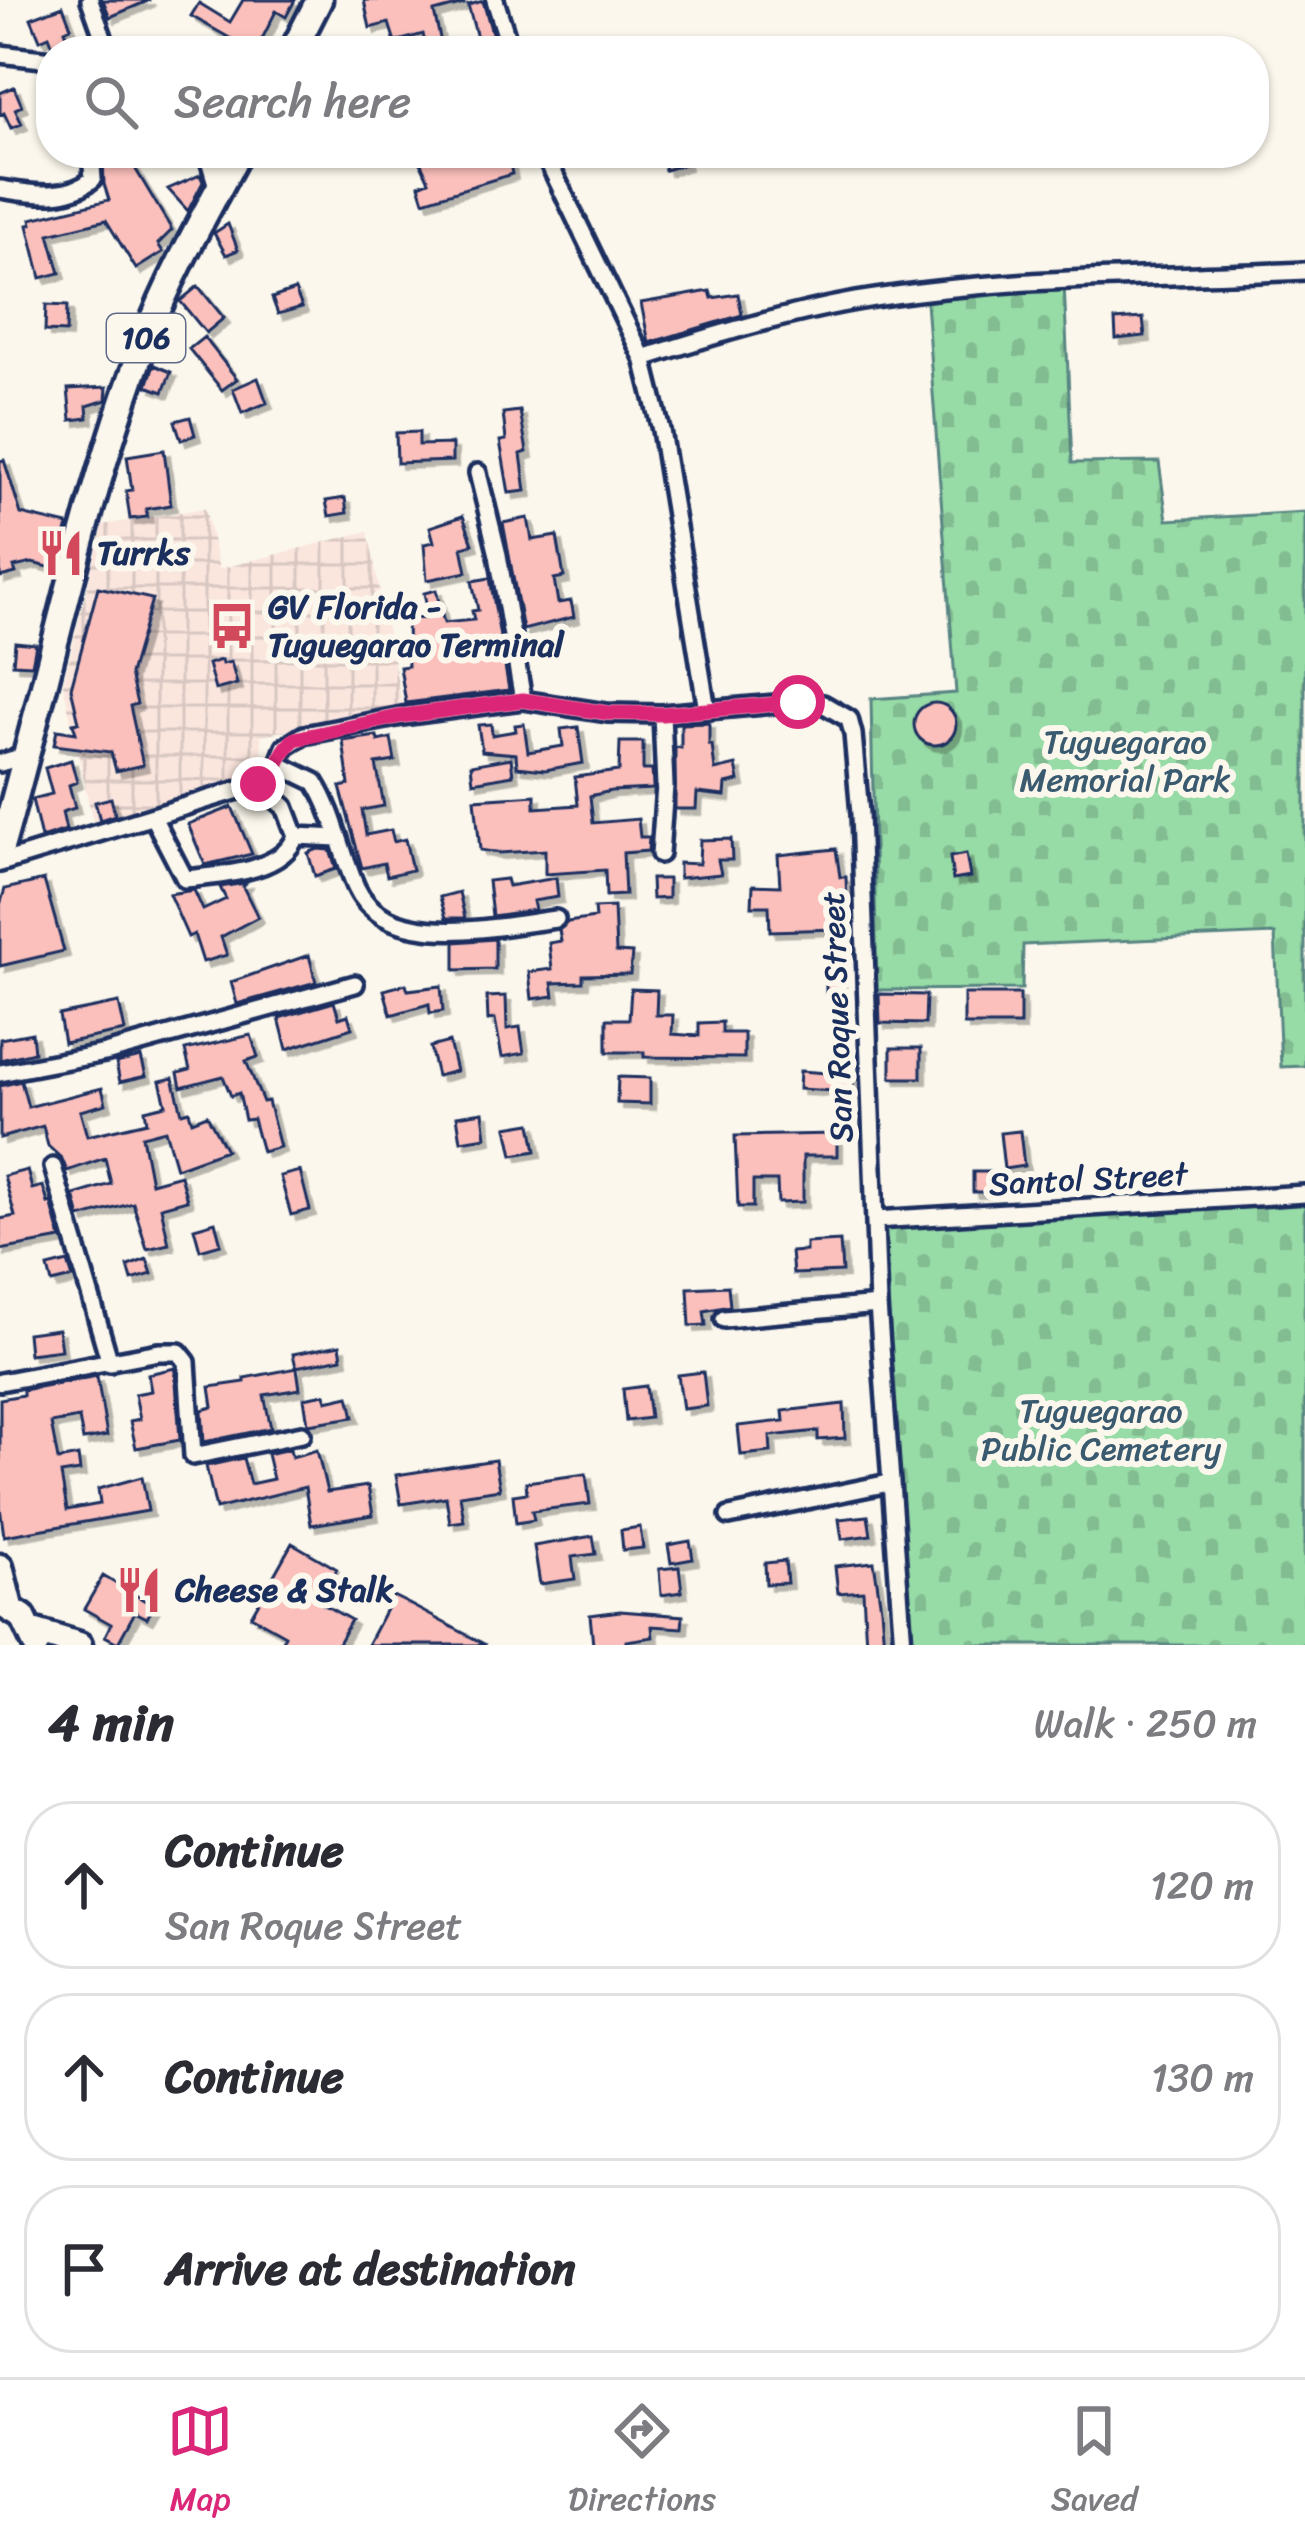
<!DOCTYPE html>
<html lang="en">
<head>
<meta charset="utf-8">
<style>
  body { margin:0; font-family:Sriracha,sans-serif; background:#f7f7f7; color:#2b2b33 }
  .stop { position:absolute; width:36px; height:36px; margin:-27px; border:9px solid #db2777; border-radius:50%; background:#fff }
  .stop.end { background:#db2777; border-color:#fff; box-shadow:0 3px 12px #0008 }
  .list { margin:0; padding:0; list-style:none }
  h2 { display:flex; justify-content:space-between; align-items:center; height:156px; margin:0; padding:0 48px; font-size:51px }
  h2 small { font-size:39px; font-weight:400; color:#7c7c81 }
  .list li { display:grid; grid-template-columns:78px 1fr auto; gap:36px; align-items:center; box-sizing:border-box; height:168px; margin:0 24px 24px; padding:0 24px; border:3px solid #e1e1e2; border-radius:48px }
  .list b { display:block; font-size:45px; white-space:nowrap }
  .list p { margin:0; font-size:39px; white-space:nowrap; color:#7c7c81 }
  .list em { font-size:39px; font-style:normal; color:#7c7c81 }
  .icon { flex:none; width:66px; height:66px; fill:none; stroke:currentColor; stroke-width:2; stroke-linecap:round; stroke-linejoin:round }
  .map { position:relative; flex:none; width:1305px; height:1645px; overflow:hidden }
  .search { position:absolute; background:#fff; box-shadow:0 3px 9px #0004; left:36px; right:36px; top:36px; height:132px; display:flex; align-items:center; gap:30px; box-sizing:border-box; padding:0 42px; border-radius:48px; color:#7c7c81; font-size:45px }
  .sheet { height:732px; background:#fff }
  nav { display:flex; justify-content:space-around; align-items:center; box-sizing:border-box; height:168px; border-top:3px solid #e1e1e2; background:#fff; font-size:33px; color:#7c7c81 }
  nav a { display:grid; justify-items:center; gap:6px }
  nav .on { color:#db2777 }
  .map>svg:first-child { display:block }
  .industrial { fill:url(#industrial-grid) }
  .cemetery { fill:url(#cemetery-stones); stroke:#598582; stroke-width:3 }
  .building { fill:#fcc0bc; stroke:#1b2f5e; stroke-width:3; filter:url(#shadow) }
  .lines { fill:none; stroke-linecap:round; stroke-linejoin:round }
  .minor-casing { stroke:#1b2f5e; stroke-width:24 }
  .trunk-casing { stroke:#1b2f5e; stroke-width:33 }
  .minor { stroke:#fbf7ec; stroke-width:15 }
  .trunk { stroke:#fbf7ec; stroke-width:24 }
  .route { stroke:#db2777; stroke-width:15 }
  .labels { text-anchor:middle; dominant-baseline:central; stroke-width:12; stroke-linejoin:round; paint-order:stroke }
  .shield { fill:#fbf7ec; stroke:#5e6b89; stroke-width:3 }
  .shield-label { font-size:30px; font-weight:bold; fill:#1b2f5e }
  .poi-label { font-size:33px; font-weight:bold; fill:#1b2f5e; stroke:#fbf7ec; text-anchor:start }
  .park-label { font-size:33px; fill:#3a5a70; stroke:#fbf7ec }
  .street-label { font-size:33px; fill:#1b2f5e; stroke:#fbf7ec }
</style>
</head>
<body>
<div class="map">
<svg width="1305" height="1645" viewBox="0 0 1305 1645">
  <defs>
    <pattern id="industrial-grid" width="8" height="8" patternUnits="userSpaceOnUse" patternTransform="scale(3)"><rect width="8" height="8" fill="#fbe6de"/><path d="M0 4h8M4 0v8" fill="none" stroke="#d7c6c1"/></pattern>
    <pattern id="cemetery-stones" width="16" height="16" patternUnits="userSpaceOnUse" patternTransform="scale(3)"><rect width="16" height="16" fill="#97dba6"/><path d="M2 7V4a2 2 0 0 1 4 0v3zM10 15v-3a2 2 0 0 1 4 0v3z" fill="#82bc91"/></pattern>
    <filter id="shadow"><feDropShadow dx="5.5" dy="5.5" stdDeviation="0" flood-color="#0004"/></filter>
  </defs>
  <rect width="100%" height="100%" fill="#fbf7ec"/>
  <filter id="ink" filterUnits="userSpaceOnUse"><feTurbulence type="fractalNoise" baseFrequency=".00833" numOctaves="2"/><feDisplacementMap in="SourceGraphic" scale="24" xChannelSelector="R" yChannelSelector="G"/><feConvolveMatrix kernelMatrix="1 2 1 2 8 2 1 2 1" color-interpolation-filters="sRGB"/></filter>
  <g filter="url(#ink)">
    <path class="industrial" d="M205,508L219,569L368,531L403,709L261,735L264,772L94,827L63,684L103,525Z"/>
    <path class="cemetery" d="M1064,283L1072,463L1159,462L1167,520L1305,512V1066L1281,1067L1275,934L1023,945L1022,989L877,990L871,699L956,693L926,302Z
      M1305,1202V1645H910L883,1229Z"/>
    <path class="building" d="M103,0H150L110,17Z
      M243,0H295L286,17L276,11L256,51H239L242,45L191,16L199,3L230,22Z
      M364,0H464V4L434,12L443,51H427L423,34L395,42L389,23L370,28Z
      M483,1L494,40L479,45L468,5Z
      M63,6L71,27L65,30L69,40L53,46L49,36L40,40L31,18Z
      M14,87L22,106L15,109L22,124L11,128L4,113L0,115V93Z
      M109,153H126L172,230L158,244L163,252L136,269L106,220L49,234L60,273L41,278L28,225L32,224L31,219L109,200L104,184L103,155Z
      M416,153H476L479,160L508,153L512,174L424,201L419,185L429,181Z
      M661,153H682L685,164L665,170Z
      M200,175L203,182L188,211L168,189Z
      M228,224L238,250L226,255L214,233Z
      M198,286L224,318L206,333L180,301Z
      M295,290L302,307L278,314L272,298Z
      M710,291L712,298L738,294L742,315L649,343L641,303Z
      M46,305L67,306L66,332L45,331Z
      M1143,318L1145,336L1116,339L1115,320Z
      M204,337L237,379L222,390L189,349Z
      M154,365L171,372L163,392L147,386Z
      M258,378L267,403L242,413L233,389Z
      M107,387L106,400L87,406L88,418L71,420L68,389Z
      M520,411L527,452L521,454L526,491L509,493L500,441L506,440L503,413Z
      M190,417L195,435L181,440L175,421Z
      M419,432V445L452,444V461L397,463L396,433Z
      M164,450L171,505L146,509L147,517L130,519L126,491L132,490L127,456Z
      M4,460L21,514L68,525L57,569L32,563L14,567L16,573L0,577V461Z
      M345,498L347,513L329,516L326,501Z
      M463,516L473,544L462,547L467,572L427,580L424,544L434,542L430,527Z
      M528,518L532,540L557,536L564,577L554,579L558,603L571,601L574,617L523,630L503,523Z
      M490,578L509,690L406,703L400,667L408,666L407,619L429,618L424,593L436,590L444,623L474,620L472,611L478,610L472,581Z
      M98,587L152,599L130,674L137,704L130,706L143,765L116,771L111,752L54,745L57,730L76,733L73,723L79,722L71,688Z
      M15,642L36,644L32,665L13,664Z
      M221,660L222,664L231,662L237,684L215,690L208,664Z
      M914 724a21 21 0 1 1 42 0a21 21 0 1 1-42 0Z
      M709,723V745H712L715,770L736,765L739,781L726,784L725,796L697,793L696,809H675V747L681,748V724Z
      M491,724L492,735L516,731L515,725L524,724L528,752L563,746L561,729L578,727L583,763L545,770L517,767L516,754L482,751L478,725Z
      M377,736L378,741L391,738L395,761L376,764L384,806L362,810L366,835L391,830L394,842L405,839L412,870L387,876L384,863L362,868L340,787L349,785L343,741Z
      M620,742H643V770H652L653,786V789L611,791L590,796L593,823L638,819L640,837H649L648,851L623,853L625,895L606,896L605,870L545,874V850L499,853L480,850L475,799L535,795V808L578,805L575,777L619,771Z
      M511,758L513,775L473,782L471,765Z
      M71,760L77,782L69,785L75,808L62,812L66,830L41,838L32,799L52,794L45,768Z
      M111,798L115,815L100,820L95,802Z
      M232,807L252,854L205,865L188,824Z
      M731,839L732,860H718L721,874L679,878V863L699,864L700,840Z
      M318,849L330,850L336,869L315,876L308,853Z
      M836,849L840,877H846L847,903H836V929L770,931L769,906H752L753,885L780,886L778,855Z
      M966,854L970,877L953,880L950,857Z
      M556,878L558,897L533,901L535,910L492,916L488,881L506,879L508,886Z
      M651,879H668V898L652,899Z
      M44,880L64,951L0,966V905L5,889Z
      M246,883L243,887L258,917L221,937L227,955L203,962L194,934L188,937L169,894L194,890L203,910L226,899L220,887Z
      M459,892L465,918H446L440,897Z
      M614,907L616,952L632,953L630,974L583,975V982L552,983L554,996L532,999L529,972L552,969L549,943L561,941L559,930L568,922L595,918L594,908Z
      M495,939V969L455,970V942Z
      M309,955L316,982L237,1004L231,982Z
      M826,967H840V993H826Z
      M406,984L408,990L441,986L443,1011L430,1013L429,1004L391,1015L384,990Z
      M631,989L657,990L656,1015H673L672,1034L699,1036V1023L722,1022V1033H744V1058L644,1057V1052H607V1019H629Z
      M879,994L926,995L925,1024L880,1023Z
      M964,994H1020V1025H964Z
      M506,996L507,1029L520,1027L524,1053L502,1057L495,1019L488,1020L487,997Z
      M334,1002L339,1018L348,1015L352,1028L287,1049L279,1018Z
      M119,1003L125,1031L64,1043L59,1015Z
      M32,1033L34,1052L0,1060V1039Z
      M251,1035L258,1057L246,1061L263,1102L268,1101L280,1147L262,1152L253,1119L245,1120L239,1093L231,1096L223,1076L181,1087L178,1073L190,1070L185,1050Z
      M449,1042L456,1071L437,1076L430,1047Z
      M891,1048H921V1078H891Z
      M141,1057L146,1076L120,1082L116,1063Z
      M800,1071L854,1075L852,1092L799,1089Z
      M618,1077L650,1078V1104L617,1103Z
      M173,1078L182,1113L189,1111L192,1121L207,1115L226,1150L176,1168L165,1130L142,1136L151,1183L180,1175L187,1200L161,1207L169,1244L147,1249L133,1203L80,1218L74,1195L111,1184L105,1158L67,1171L62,1159L48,1146L43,1126L0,1138V1086L21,1081L28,1107L102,1088L106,1104L80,1111L87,1136L147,1122L145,1110L166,1105L160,1081Z
      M483,1112L486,1137L461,1141L457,1116Z
      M531,1123L536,1151L513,1155L507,1127Z
      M1020,1131L1024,1166L1004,1169L1000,1133Z
      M837,1134V1156H803V1202L778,1203L777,1181H753V1207H738L735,1136Z
      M27,1170L32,1189L43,1186L48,1203L51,1202L61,1239L0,1250V1219L15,1216L4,1176Z
      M300,1171L310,1210L291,1215L280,1176Z
      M973,1172H992V1192H973Z
      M215,1222L221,1244L200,1250L194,1228Z
      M840,1241L842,1272L793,1274L791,1252L806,1251V1243Z
      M147,1259L152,1274L132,1280L128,1266Z
      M68,1262L73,1278L52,1283L48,1267Z
      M728,1286L730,1306L704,1311L706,1325L690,1326L688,1288Z
      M58,1329L61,1350L29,1354L27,1333Z
      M340,1345L342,1358L296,1367L293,1354Z
      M175,1368L180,1440L136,1448L130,1421L140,1419L135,1394L151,1391L148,1374Z
      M297,1368L300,1389L264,1395L271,1428L204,1442L202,1410L213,1407L210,1387L245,1382V1378Z
      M703,1372L707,1406L683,1409L678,1375Z
      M97,1376L107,1436L83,1440L79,1418L51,1423L58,1460L78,1456L80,1471L61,1474L67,1510L100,1504L98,1489L142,1477L148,1511L4,1536L0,1507V1399L23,1395V1390Z
      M646,1386L650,1418L626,1421L623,1389Z
      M325,1394L327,1401L349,1396L354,1417L308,1424L304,1398Z
      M844,1404L845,1438L818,1440V1431L770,1436L771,1452L741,1455L738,1426L784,1421L783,1411Z
      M290,1449L292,1457L317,1450L327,1492L368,1486L373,1515L311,1525L305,1487L216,1509L206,1466L243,1458L250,1484L273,1479L267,1454Z
      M495,1460L500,1489L460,1495L464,1521L450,1523L446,1497L401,1504L396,1475Z
      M586,1474L590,1504L532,1511L534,1520L516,1523L513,1495L527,1493L526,1482Z
      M868,1516L871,1535L842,1539L839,1519Z
      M640,1527L643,1548L623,1550L621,1530Z
      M593,1536L596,1554L572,1557L575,1579L540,1584L534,1546Z
      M690,1541L693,1559L671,1563L668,1545Z
      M292,1543L337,1569L319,1602L351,1620L337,1645H280L285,1635L251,1616Z
      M785,1561L787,1583L766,1584L765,1563Z
      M874,1562L881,1608L884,1645H866L863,1591L838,1593L835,1566Z
      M679,1567L682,1592L661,1595L659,1569Z
      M103,1576L154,1606L147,1618L135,1612L118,1643L105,1636L111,1624L84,1609Z
      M393,1596L409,1604L486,1645H367Z
      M620,1611L683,1616L682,1628L652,1626L653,1637L626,1641V1645H593L590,1615Z"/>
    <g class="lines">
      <defs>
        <path id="minor" d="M90,0L108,51
          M495,0L511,51
          M87,51L106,45
          M0,54L51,60
          M207,153L218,190
          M544,153L643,358L661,430L707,710
          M0,189C32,194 66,201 93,179L91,153
          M643,358C713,335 783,314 856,301C1004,276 1156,278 1305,271
          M478,473L498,555L523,700
          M0,763L28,755
          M280,765L315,782C335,814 341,853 356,887C386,953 499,926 556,919
          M154,819L185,879C219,875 282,873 296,836L285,807L258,784
          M296,836L338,838
          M660,854L665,786L662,714
          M0,863L258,784L274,775L285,747L304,735L402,716L523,700L607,713L662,714L798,702L823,704L849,719L853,734L860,814L878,1305L903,1645
          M0,1073L105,1053L355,984
          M53,1167L110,1363
          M875,1220L1305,1194
          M724,1319L878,1305
          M0,1382L159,1352H179L187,1362L193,1456L302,1434
          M729,1516L889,1483"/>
        <path id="trunk" d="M293,51L319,0
          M0,851C49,682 82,506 145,341C170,276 205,214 238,153
          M0,1567L10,1607
          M0,1603L23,1617L36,1645
          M33,1631L79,1645"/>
      </defs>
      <use href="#minor" class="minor-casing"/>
      <use href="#trunk" class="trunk-casing"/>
      <use href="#minor" class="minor"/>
      <use href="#trunk" class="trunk"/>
    </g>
  </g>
  <g class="lines" filter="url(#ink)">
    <path class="route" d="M258,784C282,770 277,753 295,739L402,716L523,700L608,713L662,714L798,702"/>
  </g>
  <defs>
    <symbol id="restaurant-bare" viewBox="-9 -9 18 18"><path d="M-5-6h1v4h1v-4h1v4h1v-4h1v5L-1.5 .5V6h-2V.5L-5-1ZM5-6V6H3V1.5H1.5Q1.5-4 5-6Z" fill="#d1495b" stroke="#fbf7ec" stroke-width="2.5" paint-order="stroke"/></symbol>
    <symbol id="bus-bare" viewBox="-9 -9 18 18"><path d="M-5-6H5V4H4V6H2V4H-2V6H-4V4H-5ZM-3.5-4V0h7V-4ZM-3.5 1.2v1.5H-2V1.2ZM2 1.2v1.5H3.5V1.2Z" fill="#d1495b" stroke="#fbf7ec" stroke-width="2.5" paint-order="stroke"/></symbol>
  </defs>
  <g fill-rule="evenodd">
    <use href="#restaurant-bare" x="28" y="520" width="66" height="66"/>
    <use href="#bus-bare" x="199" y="593" width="66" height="66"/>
    <use href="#restaurant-bare" x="106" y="1557" width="66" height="66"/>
  </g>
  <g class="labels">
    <rect class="shield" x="107" y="314" width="78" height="48" rx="9"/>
    <g class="shield-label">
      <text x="146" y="338">106</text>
    </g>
    <g class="poi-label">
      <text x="97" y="553">Turrks</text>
      <text x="268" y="607">GV Florida -<tspan x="268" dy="38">Tuguegarao Terminal</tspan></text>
      <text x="175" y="1590">Cheese &amp; Stalk</text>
    </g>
    <g class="park-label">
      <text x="1125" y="742">Tuguegarao<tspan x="1125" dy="38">Memorial Park</tspan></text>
      <text x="1101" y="1411">Tuguegarao<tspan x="1101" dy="38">Public Cemetery</tspan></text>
    </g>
    <g class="street-label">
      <text transform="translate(837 1017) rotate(-92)">San Roque Street</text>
      <text transform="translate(1088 1179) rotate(-3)">Santol Street</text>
    </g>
  </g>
</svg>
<div class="stop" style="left:798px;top:702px"></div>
<div class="stop end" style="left:258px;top:784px"></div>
<div class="search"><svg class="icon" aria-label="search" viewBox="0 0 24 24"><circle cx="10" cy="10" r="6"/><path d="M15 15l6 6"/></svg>Search here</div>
</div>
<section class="sheet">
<h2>4 min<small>Walk · 250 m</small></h2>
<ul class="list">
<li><svg class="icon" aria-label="ahead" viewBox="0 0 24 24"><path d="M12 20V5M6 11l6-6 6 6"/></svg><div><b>Continue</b><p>San Roque Street</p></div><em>120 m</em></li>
<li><svg class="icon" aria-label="ahead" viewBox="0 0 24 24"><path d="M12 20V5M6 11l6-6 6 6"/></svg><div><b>Continue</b></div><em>130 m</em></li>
<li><svg class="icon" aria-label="arrive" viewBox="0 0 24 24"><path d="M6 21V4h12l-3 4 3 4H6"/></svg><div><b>Arrive at destination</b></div></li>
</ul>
</section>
<nav>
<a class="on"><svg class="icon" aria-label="map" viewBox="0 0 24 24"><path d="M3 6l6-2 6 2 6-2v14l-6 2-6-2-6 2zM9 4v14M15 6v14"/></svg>Map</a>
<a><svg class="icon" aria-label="directions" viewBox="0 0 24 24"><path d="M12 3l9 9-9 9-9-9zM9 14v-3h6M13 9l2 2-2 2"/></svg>Directions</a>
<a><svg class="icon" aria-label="saved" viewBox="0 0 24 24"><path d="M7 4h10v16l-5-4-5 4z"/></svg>Saved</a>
</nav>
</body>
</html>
